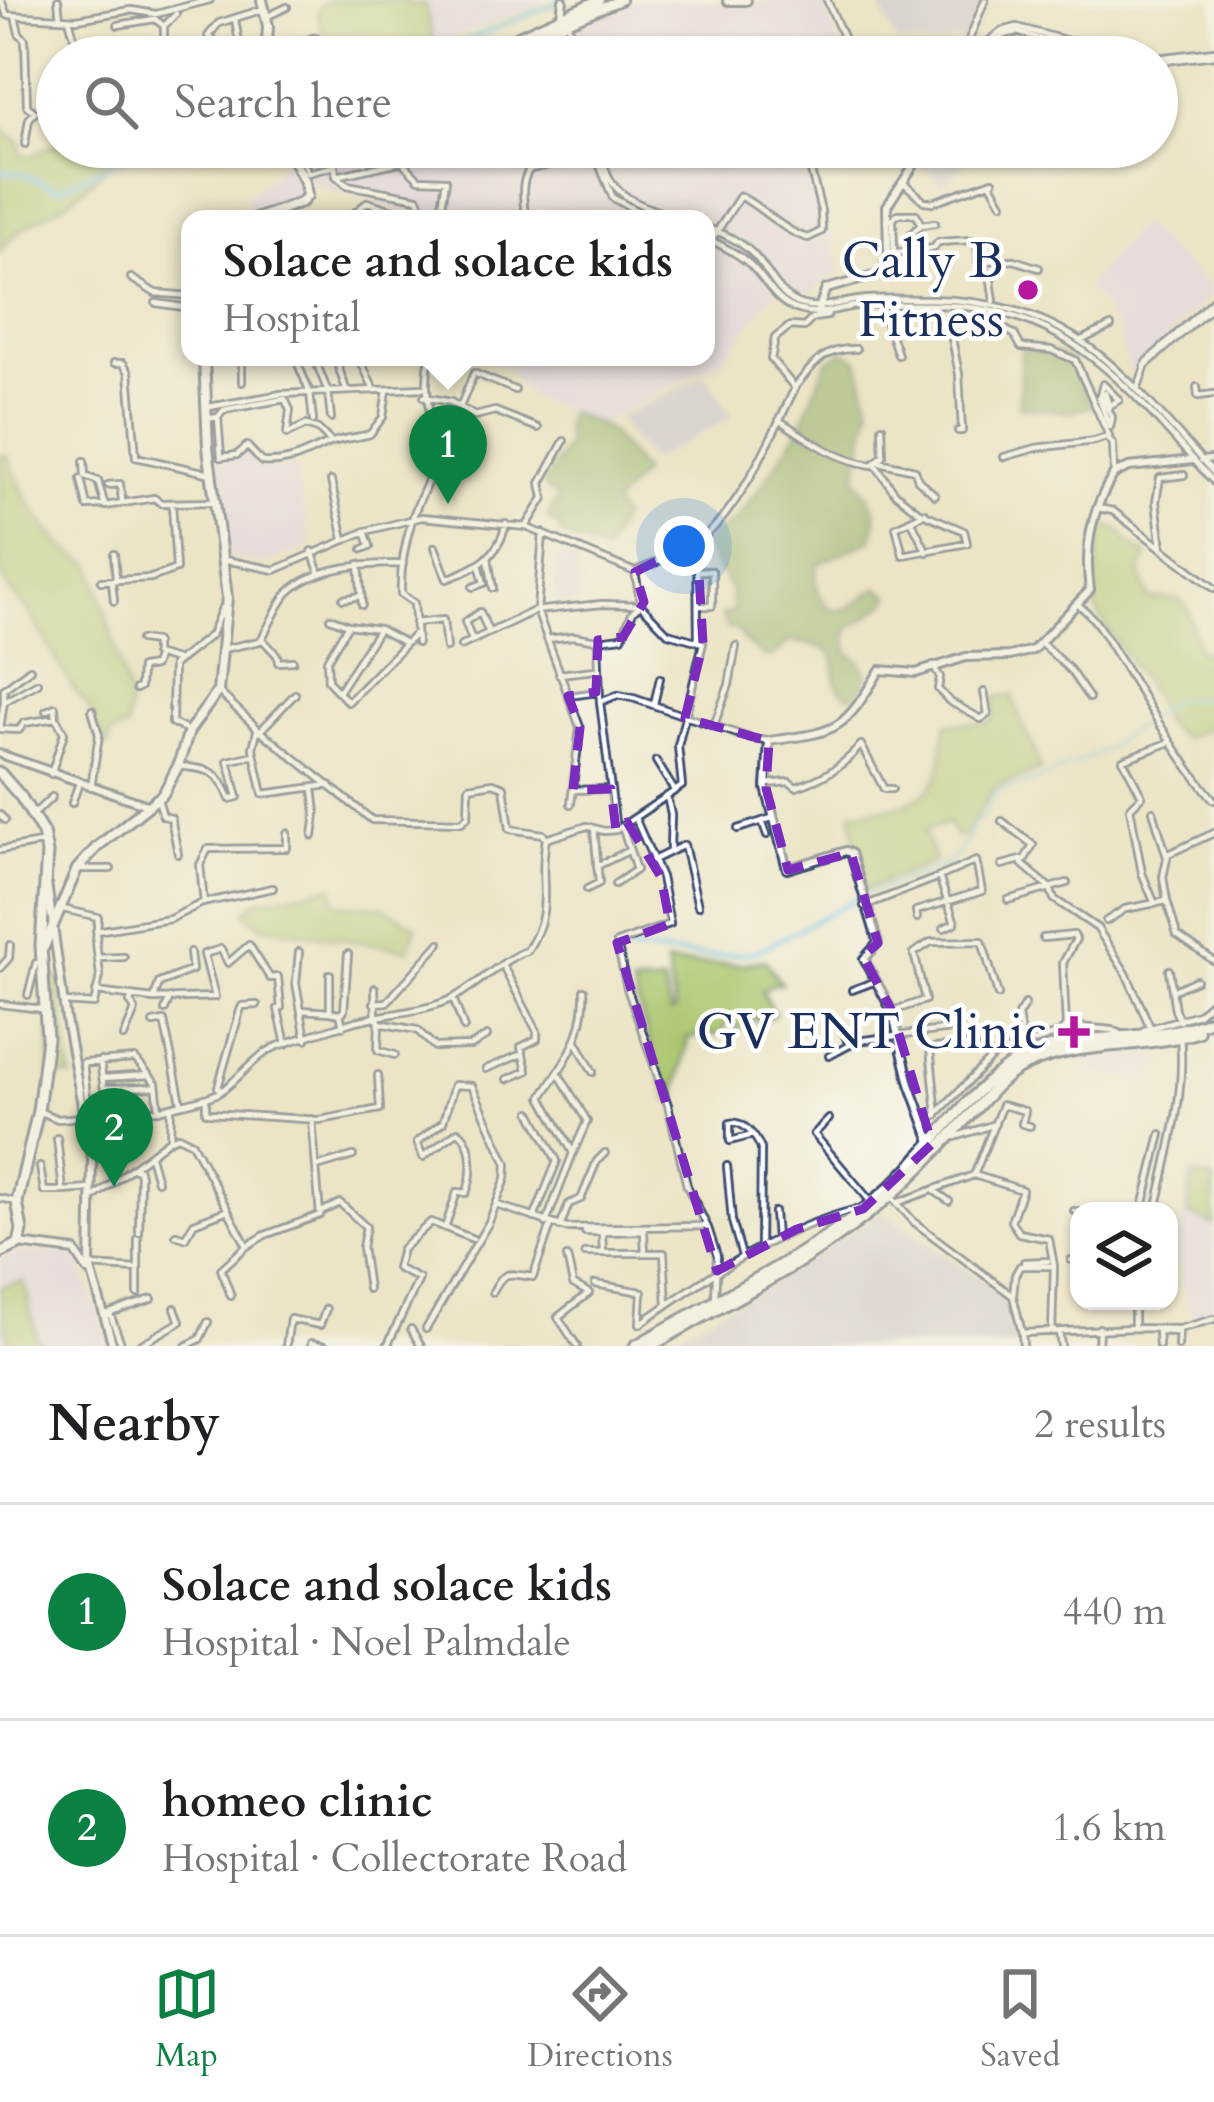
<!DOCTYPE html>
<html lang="en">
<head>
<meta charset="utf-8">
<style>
  body { margin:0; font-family:Cardo,serif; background:#f2f2f2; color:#202124 }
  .controls { position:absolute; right:36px; bottom:36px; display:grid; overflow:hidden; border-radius:24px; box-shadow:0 3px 9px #0004 }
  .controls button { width:108px; height:108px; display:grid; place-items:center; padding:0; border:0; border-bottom:3px solid #e0e0e0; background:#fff; color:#202124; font:60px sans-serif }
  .you { position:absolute; left:684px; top:546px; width:42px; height:42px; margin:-30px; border:9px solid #fff; border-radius:50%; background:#1a73e8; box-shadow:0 0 0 18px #1a73e833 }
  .badge { display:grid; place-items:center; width:78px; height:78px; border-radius:50%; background:#0b8043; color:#fff; font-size:39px; font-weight:700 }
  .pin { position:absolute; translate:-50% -99px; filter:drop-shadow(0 3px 6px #0008) }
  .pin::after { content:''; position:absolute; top:63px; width:42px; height:36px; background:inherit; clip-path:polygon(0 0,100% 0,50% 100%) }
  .popup { position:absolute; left:181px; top:210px; width:534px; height:156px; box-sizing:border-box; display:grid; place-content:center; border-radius:24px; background:#fff; filter:drop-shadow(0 3px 9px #0005); font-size:39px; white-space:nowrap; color:#757577 }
  .popup b { font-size:45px; color:#202124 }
  .popup::after { content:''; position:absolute; left:50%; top:100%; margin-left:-24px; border:24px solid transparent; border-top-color:#fff }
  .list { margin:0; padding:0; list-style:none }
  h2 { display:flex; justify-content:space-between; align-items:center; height:156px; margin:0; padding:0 48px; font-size:51px }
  h2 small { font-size:39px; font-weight:400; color:#757577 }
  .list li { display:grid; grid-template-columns:78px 1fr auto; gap:36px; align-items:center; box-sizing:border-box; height:216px; padding:0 48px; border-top:3px solid #e0e0e0 }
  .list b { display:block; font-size:45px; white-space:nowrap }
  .list p { margin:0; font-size:39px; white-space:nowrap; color:#757577 }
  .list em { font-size:39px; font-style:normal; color:#757577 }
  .icon { flex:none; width:66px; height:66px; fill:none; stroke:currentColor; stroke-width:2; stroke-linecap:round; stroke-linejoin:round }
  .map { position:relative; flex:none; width:1214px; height:1346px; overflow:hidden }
  .search { position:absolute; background:#fff; box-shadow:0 3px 9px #0004; left:36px; right:36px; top:36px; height:132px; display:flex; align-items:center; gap:30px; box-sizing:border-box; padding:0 42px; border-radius:66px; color:#757577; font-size:45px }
  .sheet { height:588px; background:#fff }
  nav { display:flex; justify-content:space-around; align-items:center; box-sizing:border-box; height:168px; border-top:3px solid #e0e0e0; background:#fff; font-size:33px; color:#757577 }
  nav a { display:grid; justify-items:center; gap:6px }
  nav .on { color:#0b8043 }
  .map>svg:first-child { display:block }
  .built { fill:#e1d4f4 }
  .industrial { fill:#c5c0db }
  .green { fill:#a8c46a; stroke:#627a64; stroke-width:3 }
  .forest { fill:#86aa5e; stroke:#506c5e; stroke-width:3 }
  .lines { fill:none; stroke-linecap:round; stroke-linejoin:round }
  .stream { stroke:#6dc2e9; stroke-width:3 }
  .canal { stroke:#6dc2e9; stroke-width:6 }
  .minor-casing { stroke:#3a4a6d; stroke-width:10 }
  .tertiary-casing { stroke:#3a4a6d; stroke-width:12 }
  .secondary-casing { stroke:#3a4a6d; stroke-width:14 }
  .primary-casing { stroke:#3a4a6d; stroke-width:15 }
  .minor { stroke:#fff; stroke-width:4.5 }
  .tertiary { stroke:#fff; stroke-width:6 }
  .secondary { stroke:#fff; stroke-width:8 }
  .primary { stroke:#fff; stroke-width:9 }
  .marked { fill:none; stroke:#7b2cbf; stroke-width:9; stroke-dasharray:24 15; stroke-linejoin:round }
  .poi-dot { fill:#b5179e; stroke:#fff; stroke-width:4.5 }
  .labels { text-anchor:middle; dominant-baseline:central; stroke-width:9; stroke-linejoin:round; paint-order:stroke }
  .poi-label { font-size:51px; fill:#1b2f5e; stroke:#fff; text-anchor:end }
</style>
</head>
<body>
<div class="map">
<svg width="1214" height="1346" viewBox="0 0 1214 1346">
  <rect width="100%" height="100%" fill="#fff"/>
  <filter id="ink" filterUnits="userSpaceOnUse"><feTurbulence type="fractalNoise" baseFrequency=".00833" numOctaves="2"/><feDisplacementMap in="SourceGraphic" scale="24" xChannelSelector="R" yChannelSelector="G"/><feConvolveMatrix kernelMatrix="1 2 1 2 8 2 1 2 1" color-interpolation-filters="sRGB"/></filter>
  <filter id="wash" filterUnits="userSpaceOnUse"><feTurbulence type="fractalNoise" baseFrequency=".004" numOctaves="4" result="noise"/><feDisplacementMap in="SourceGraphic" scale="48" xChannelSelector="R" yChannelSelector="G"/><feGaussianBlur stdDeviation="2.7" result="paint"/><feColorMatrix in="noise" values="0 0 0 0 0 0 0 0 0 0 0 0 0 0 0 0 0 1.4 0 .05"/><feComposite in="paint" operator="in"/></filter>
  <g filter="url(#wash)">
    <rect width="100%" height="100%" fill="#ebe4c5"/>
    <path class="built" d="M425,0H550L434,45Z
      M634,0H707L737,7L777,0H819L846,57H496Z
      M301,147H804L821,222L829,226L840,271L819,284L809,296L782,283L722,360L598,424L529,396L497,357H706V219H426L308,182Z
      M296,151L305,197L271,207L253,218L246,199Z
      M1139,224L1214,291L1131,375L1117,330L1097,298L1085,289Z
      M247,448L261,467L295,466L310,547L263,564L230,557L211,459L237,455Z
      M1160,1044L1156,1086L1083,1072L1086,1052Z
      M1189,1170L1214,1173V1309L1195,1318L1184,1292L1178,1261Z
      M58,1251L77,1259L101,1317L109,1346H1L0,1260L11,1253Z"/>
    <path class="industrial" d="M877,0H989L969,46L957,40L935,46L897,44Z
      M929,147H996L981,162L972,157L942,184L920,163Z
      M706,375L732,417L650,461L617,419Z
      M577,555L576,580L584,582L579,603L554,605L553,558Z
      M883,1211L1005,1297L1021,1346H658L799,1265Z"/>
    <path class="green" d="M325,0H405L410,5L425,4L434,45L401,57H331L317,13Z
      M0,128L19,141L22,156H31L57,143V147H124C108,168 89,185 68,201C43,219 17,225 0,253Z
      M0,455H7C22,495 52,549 92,564L129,698L127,729L111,734L108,745H101L88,705L72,687L30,613L9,590L0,572Z
      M1102,525L1121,530L1128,543L1147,555L1140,572L1149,599H1179L1188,608L1199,652H1214V726L1182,738L1163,722L1154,698L1099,616L1093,598Z
      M1013,695C1018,722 1035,742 1040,770L994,788L964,836L956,837L947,823L924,831L935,861L866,889L859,870L852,812C884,808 929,808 940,769C944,753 941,739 948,723H988L995,716V697Z
      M333,886L336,901L341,904L382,906L416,926L409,950L261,926L245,913L255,901Z
      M765,960L781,984H772L762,992L775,1015L758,1022L754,1017L738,1029L726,1023L721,1034L688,1038L675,1100L669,1102L632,986L663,983L671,1013L675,1010L666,964H744Z
      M58,976L72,1077L50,1075L49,979Z
      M1192,1175L1214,1180V1225L1188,1214Z
      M24,1281L39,1346H8L0,1287Z"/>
    <path class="forest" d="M1021,350L1056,353L1071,360L1091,407L1067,412L1019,406Z
      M844,351L858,360L871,408L856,476C870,498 884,512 871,540L818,564C813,583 818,602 836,611L848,608L878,587L890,595L887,603L848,630V652C869,664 875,684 851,697C812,679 868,647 788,642L777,654L765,658L743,640L736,629H728L721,615L733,613L730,589L703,543L737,518L762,485L799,429L827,361Z
      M569,412L607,428L643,472L613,505L622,517L604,553L559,534L561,528L547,519L558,497L547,490L544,483L567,444L564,427Z"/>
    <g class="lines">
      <path class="stream" d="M627,951L711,956L756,952L861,896L949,863L970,836L969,829L985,814L993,795L1003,789L1036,781L1103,751L1174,699L1214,698"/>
      <path class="canal" d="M426,57L564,0
        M0,171L23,174L58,189L145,147"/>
    </g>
  </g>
  <g filter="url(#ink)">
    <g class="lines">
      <defs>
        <path id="minor" d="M1,0L7,15L60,18
          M58,0L60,18L77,19L131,10L156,14L210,0
          M827,0L852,57
          M15,16L19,33L25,40L27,106L35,112L29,119L25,144
          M266,17L287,7
          M69,19L77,48
          M235,19L239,43L219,46L208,36L219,23L264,9
          M567,21L577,57
          M561,24L570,57
          M118,25L155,19L164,26L176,14
          M797,45L800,57
          M266,54L316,37
          M139,56L164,44V26
          M249,57H257
          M874,57C895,48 920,46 943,52L947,57
          M962,57L985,0
          M968,57L1002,31L1017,27L1127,57
          M975,57L1004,35L1017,32L1104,57
          M1157,58L1214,51
          M1157,62L1214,55
          M298,147L308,173L335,166L336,176L347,185L418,198L426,219
          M331,147L335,166
          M387,147L419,179L446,180L440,219
          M592,147L613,198L652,219
          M602,147C603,197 640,205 680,219
          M528,170L593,155
          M336,176L400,162
          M903,182L924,201L933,202L993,181
          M990,182L1002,203
          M348,219L367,202L399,212
          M388,219L399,212
          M525,219C524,198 518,180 534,164L591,149
          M706,228C724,233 740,241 753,254C770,271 778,299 803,305C825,310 845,300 867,299C888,298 909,299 931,299C1079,302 1121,374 1214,473
          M706,238C719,244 735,252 746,261C766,277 773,303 799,310C821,317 841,307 863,305C887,304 912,305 937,305C1075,307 1128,390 1214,482
          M712,239L740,196C763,208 784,232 808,238L822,231L821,211L805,147
          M911,243L912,233L921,225
          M889,254L934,248L938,242L972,240L977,244L979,265L990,274L994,301
          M894,254L893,219L898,214H916L921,225L935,223
          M978,261L1014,260L1039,268
          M131,278L155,293L190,296
          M156,303L190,308
          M881,306L898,355
          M998,311L1002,328L1014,334L1021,347L1051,350L1075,360L1109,436L1095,441L1036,448L1004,457
          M948,318L959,374L962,431H958
          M1082,340L1111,326
          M301,357L298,364L310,393L313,421
          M314,357L328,392L331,418
          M335,357L346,389
          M359,357L374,390
          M527,357H545
          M114,363H123L129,372L136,457L212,474
          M1145,366L1214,305
          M242,382V357
          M795,387C814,364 823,348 856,349
          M1197,387L1198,396L1214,394
          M1137,390L1147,362L1214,299
          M424,397L451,402L475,416L495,411L538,428
          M209,407L281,394L424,388
          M460,407L474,373L515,390
          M218,417L221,457L237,455L247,446L262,462C293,464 304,453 330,443C341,438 357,438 370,434L383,417L387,390
          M206,419L218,417L224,410L285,399L290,410L287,434L306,425L318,429L331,442
          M779,420C809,440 836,460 872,465L883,456L882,427
          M1102,420L1106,417L1099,398L1103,384L1119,400L1109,406L1105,393L1101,394L1112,417L1110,427L1106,417
          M1108,438L1113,444L1114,472
          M1201,460L1214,459
          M84,461L85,476L98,481L105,506L154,498L161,503L217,502
          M879,462L915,470L918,480L935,495
          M875,464L895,493L918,511L964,531L967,543L903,555L896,527L925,513
          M81,479L87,506L101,505
          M331,481L344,539
          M108,485L120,484L122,500
          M1098,508L1113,511L1214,588
          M911,520L927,552
          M526,527L544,498L541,483L564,441
          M543,533L537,611L580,727L571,804
          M697,541L698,641
          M435,547L447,579C478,567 498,558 506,524
          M1162,548L1156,502L1160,478L1184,475
          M363,549L370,546L365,531
          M312,551L320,574
          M114,554L116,580
          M488,558L493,588
          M359,564L362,605
          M635,572C658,561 682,553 702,538C739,512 775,429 795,388L771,359L775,338L790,326L804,327L813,318L827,316L828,311
          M101,581L151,578L176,569L172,503
          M112,581L114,601
          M473,587L484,583L479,564
          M343,599L361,596
          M1077,604C1097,618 1105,637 1118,657C1149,705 1176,756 1214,800
          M699,606H712V571H701
          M330,618L348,625
          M415,623L443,620L446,648
          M262,639L277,655L278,662L293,661
          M547,639L573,636L598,640
          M140,640L155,642V654L176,660
          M472,640L465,622L480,612L489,633
          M405,643L379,629L348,625L327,660L328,681L348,702L416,633
          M417,643L414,603L401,594C400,570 405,543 412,520C418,498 431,483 433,459C435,422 421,396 430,357
          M1041,643L1070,670L1089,698
          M461,646L534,611L602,604L641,605
          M223,649L260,641C270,627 277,603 290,591C319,565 367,564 403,564
          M933,666L940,677L938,689L949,701L981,719L988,714L984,692
          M559,674L595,670
          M136,689L140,687L141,668L154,666L158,655
          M218,691L258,729L372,820L462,822L468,816L469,787L493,783L504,787L510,829L543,834L546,839
          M338,692L379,629
          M568,696L598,692
          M4,702V689L30,669
          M600,702L598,640L622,637L633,611L641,605
          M654,704L660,678
          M46,711L55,707L56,718
          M714,725L729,685L736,646
          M0,728L4,702L38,683
          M0,729L19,730L24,723L56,718L64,733L51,774
          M262,729L295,694
          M189,731L172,723L173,665L211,635L222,608
          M257,731L253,748L263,794L330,785
          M656,761L674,790
          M178,766C207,770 218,767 230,799L238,797
          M766,784L789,782L796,787C822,779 844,766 861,745L884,789H892
          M91,787L99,735L92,710
          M573,790L609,789
          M667,796L671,815L670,849
          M238,797L228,761L254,755
          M158,799L163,816L171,818L178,854
          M72,803L79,783
          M1153,811L1167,857
          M0,815L5,820
          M33,815L52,797
          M635,818L661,877L670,924L617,943L627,988L668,1105L687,1186L708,1228
          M762,821L767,835
          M1002,821L1033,845L1022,864L1050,888L1054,899L1097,928L1126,973L1151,1029
          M738,829L772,818
          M616,830L600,702L618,695L633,698L752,739L769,741
          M313,836L316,813L313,789
          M0,850L41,843
          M651,861L684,845L698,906
          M1002,865L1025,859
          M597,866L628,851
          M77,869H111
          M615,884L636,870L622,826
          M587,889L599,883L594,828
          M1008,900L1067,883
          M1167,901L1163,877L1168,854L1214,833
          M204,903L200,865L208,849L287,848V833
          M1155,904L1142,873L1130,808L1142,796L1123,760L1170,742
          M864,906L939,877L955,923L944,928
          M63,909L98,917L96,942L100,976L94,1004L64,1002
          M917,918L916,911L982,891L976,861L939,877
          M1106,921L1125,909L1167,901L1177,935L1214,961
          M96,931L170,919L202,903L273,888
          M1043,938L1074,935L1076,939L1063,963L1066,1026
          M299,952L296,983L306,1039
          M98,958L124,957
          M503,966L537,1031V1039L521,1047L527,1071L508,1079
          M0,968L9,958L10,945
          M1169,970L1175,1010L1180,1021
          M330,974V1012L340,1014L343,1026
          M375,988L376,1019
          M852,990L876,981
          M1172,991L1196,980
          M96,992L154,999L159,983L192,970L190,952
          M28,995L36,963
          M453,998L464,1028
          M154,999L215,997L204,954L221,949L228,963L249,945L270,978L278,977L281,1008L278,1009L286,1044
          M374,1003L387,1002L440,943
          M0,1004L42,1009
          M165,1010L170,998
          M302,1010L330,1012
          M893,1011L925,1000L914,953L931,942L982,941L998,995
          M340,1014L344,1011L348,954
          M378,1018L379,1023L417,1030L435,1047L471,1046L487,1036
          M153,1023L164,1021L181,1102
          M379,1023L378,1050L395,1055
          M843,1029L848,1043
          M1144,1030L1198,1014L1214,1000
          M124,1037L135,1010L130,1002L132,996
          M576,1041L593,1072
          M1023,1045L1018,1015L1025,1004
          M964,1046L993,1056
          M829,1056L857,1041L951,1029
          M100,1061L107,1111
          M486,1069L522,1054
          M559,1074L587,1121L573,1153
          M103,1078L149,1075
          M105,1088L153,1087
          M221,1091L218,1087L240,1011L242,1006L257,1005
          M206,1099V1112L210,1113L320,1120L380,1109L378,1075
          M159,1110L156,1083L135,1059L83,1063L89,1113L157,1110H159C175,1105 207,1100 220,1092C240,1079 255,1055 278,1046C301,1038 326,1030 349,1023C382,1013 416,1014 449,1000C474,989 506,956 527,951C556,907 537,885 546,839L587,826L604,831L616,830L682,786L678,746L703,643L668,633L641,605L635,572L526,527L422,517L366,531L275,570L225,560
          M38,1111L58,1119L83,1117
          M109,1112L114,1157
          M531,1112L557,1161L534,1218
          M937,1115L930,1048L953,1047
          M829,1119L814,1134L871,1202
          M925,1126L993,1056L1060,1033L1066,1026L1113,1030L1121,1034
          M753,1135L730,1141V1123C743,1120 756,1136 761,1149L760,1247
          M955,1137L995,1124
          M57,1138L63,1191L90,1189
          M170,1139L178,1136L192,1143L247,1246L265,1235L320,1215L312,1119
          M150,1156L157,1181
          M727,1166L732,1221L742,1256
          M40,1167L44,1191H63
          M317,1167L353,1156
          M132,1168L139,1170L140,1176L139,1233
          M974,1175L1002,1105L1025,1111L1022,1124L1030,1126
          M933,1190L949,1201
          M891,1196L914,1222L1013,1296L1022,1333L1134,1328
          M0,1198L17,1202
          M90,1200L170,1139L171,1107
          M899,1202L974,1175L1022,1190L1011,1221L1019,1233L1049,1239L1054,1266L1052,1332
          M497,1205L566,1228L703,1226L708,1228L717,1256L715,1299
          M1074,1211L1079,1212
          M1142,1211L1161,1134
          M1156,1211C1168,1154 1186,1095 1180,1036
          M321,1212L340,1203L366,1227L362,1247L368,1289
          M774,1212L776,1239
          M546,1223L573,1153L542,1097C565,1062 586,1035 584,990
          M560,1227L569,1204L581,1199L597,1161L605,1153
          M585,1232H602L603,1253
          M602,1232L644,1231L645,1253
          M176,1235L185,1238L194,1223L228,1210
          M585,1253H664L667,1305
          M567,1257L573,1284L589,1293L558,1317L577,1346
          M1071,1260L1079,1262
          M1024,1262L1048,1261
          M90,1266L137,1269
          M595,1284L642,1292L640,1324C707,1276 776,1230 857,1209
          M493,1292C503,1269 511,1274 533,1277L551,1225
          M138,1294V1239
          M231,1296L221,1269L247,1246
          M1013,1296L1015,1275L1020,1266H1054
          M1134,1301V1328L1179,1329L1214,1319
          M110,1314L122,1346
          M104,1315L152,1299
          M411,1329L421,1346
          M426,1329L489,1222L506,1179L507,1164L472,1086L454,1085L443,1122L417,1142L423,1157L458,1131C474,1142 474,1175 466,1193L457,1192L445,1228
          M1059,1332L1061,1346
          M1022,1333L1023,1346
          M311,1343L325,1346
          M138,1346L180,1322L175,1308
          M186,1346L200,1339L208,1322
          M286,1346L290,1319L320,1325L326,1309
          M387,1346L419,1279L397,1268L402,1249L431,1222L473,1239
          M1098,1346L1099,1328
          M1159,1346L1158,1331L1176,1332
          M1178,1346L1179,1329"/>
        <path id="tertiary" d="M561,16L563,0
          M817,313L826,289L882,274L888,254L887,206L926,147
          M0,754L150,806
          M47,883L66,1020L92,1159L90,1266L113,1346
          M932,1144L910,1084L892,1011L864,959L878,943L851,853L846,851L787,869L766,788L769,741C839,731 842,733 880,670L916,673L966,657L1010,656L1033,650L1090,590C1084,549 1091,510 1114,474L1129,467L1193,460
          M19,1244L75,1251L88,1271"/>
        <path id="secondary" d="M262,0L268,26L266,57
          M728,0H746
          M514,38L599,0
          M481,57L620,0
          M255,219L302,202L307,196L305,182L287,147
          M44,947L77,869L97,847L163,794L178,766L189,731L218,691L227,597L208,447L204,357"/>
        <path id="primary" d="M0,773L21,797L43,833L47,853L41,946L47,1038L38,1111L17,1202L22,1230L19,1244L0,1253
          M635,1346C720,1296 812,1256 886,1191C928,1154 970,1087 1017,1061C1076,1027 1151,1046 1214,1019
          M651,1346C732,1299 819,1259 890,1196C917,1173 943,1144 967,1118C984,1101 999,1079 1020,1068C1075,1039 1140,1051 1198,1032"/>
      </defs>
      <use href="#minor" class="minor-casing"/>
      <use href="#tertiary" class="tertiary-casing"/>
      <use href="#secondary" class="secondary-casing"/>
      <use href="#primary" class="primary-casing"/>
      <use href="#minor" class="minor"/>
      <use href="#tertiary" class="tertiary"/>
      <use href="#secondary" class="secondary"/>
      <use href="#primary" class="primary"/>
    </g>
  </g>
  <path d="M0 0H1214V1346H0ZM697,541L703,643L685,718L769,741L766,788L788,870L851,853L878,943L863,956L892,1011L932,1144L863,1209L797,1229L717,1271L617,943L670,924L661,877L627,822L616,830L611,789L573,790L580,727L568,696L596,692L598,640L623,637L644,602L635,572Z" fill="#ebe4c5" fill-opacity=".55" fill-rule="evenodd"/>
  <path class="marked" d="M697,541L703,643L685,718L769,741L766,788L788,870L851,853L878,943L863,956L892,1011L932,1144L863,1209L797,1229L717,1271L617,943L670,924L661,877L627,822L616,830L611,789L573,790L580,727L568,696L596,692L598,640L623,637L644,602L635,572Z"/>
  <g class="poi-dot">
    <circle cx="1028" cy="290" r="12"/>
    <path d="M1068 1014h12v12h12v12h-12v12h-12v-12h-12v-12h12z"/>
  </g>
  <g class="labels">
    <g class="poi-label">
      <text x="1004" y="261">Cally B<tspan x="1004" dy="59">Fitness</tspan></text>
      <text x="1047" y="1032">GV ENT Clinic</text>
    </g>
  </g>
</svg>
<div class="controls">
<button><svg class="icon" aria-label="layers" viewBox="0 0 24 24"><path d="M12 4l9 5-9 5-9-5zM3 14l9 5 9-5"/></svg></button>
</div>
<div class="you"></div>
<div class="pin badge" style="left:448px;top:504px">1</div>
<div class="popup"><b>Solace and solace kids</b>Hospital</div>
<div class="pin badge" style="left:114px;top:1187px">2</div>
<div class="search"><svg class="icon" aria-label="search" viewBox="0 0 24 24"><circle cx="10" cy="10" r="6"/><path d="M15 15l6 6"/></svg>Search here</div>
</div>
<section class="sheet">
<h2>Nearby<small>2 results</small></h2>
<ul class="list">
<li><span class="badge">1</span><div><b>Solace and solace kids</b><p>Hospital · Noel Palmdale</p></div><em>440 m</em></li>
<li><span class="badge">2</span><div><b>homeo clinic</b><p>Hospital · Collectorate Road</p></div><em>1.6 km</em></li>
</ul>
</section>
<nav>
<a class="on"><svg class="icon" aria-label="map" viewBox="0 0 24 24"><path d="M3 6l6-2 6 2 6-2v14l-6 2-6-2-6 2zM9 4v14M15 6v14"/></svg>Map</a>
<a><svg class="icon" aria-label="directions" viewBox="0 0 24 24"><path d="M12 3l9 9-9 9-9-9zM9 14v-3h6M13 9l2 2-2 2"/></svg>Directions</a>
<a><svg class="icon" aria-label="saved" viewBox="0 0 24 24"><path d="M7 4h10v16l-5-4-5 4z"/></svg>Saved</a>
</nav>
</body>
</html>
